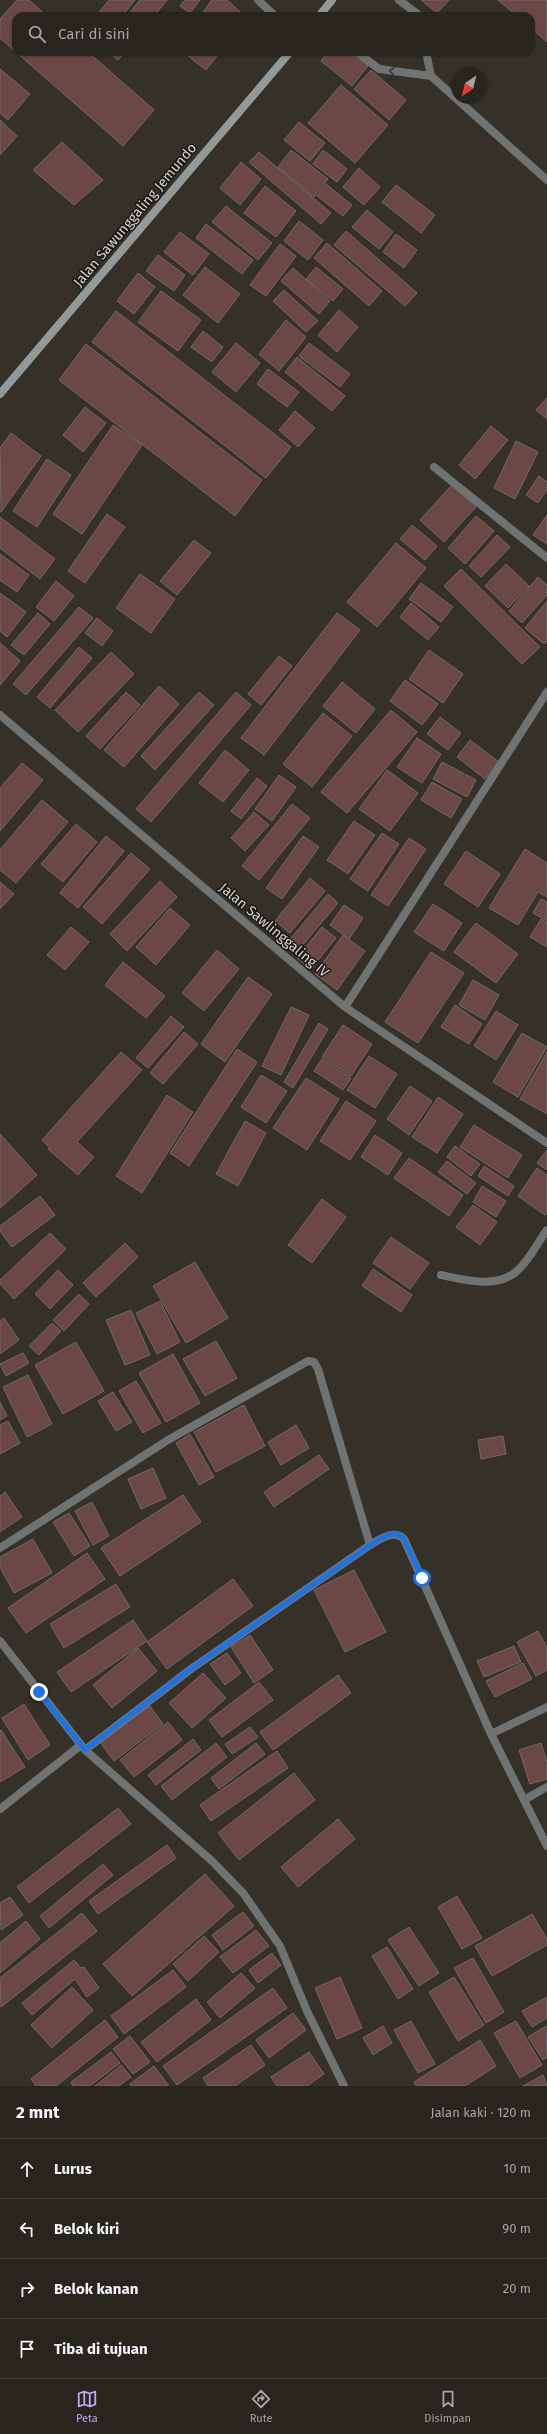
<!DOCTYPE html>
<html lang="id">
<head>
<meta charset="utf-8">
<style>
  body { margin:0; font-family:"Fira Sans",sans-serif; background:#34302b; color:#f1f3f6 }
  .compass { position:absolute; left:451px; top:68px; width:36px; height:36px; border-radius:50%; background:#28241e; box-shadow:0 1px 3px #0004; rotate:215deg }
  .stop { position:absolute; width:12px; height:12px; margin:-9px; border:3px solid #1a73e8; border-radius:50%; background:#fff }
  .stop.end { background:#1a73e8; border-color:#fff; box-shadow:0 1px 4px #0008 }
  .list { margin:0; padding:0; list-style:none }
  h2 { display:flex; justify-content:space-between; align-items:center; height:52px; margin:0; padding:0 16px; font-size:17px }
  h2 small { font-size:13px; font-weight:400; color:#a5a4a4 }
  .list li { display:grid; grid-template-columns:26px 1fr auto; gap:12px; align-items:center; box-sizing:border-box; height:60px; padding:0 16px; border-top:1px solid #44413c }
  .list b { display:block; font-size:15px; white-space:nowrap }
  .list em { font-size:13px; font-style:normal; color:#a5a4a4 }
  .icon { flex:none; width:22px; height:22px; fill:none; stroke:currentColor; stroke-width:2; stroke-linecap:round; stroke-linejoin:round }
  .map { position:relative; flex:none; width:547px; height:2086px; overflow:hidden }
  .search { position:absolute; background:#28241e; box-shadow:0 1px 3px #0004; left:12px; right:12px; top:12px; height:44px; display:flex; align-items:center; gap:10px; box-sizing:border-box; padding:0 14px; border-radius:12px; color:#a5a4a4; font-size:15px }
  .sheet { height:292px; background:#28241e }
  nav { display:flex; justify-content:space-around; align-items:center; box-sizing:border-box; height:56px; border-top:1px solid #44413c; background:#28241e; font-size:11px; color:#a5a4a4 }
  nav a { display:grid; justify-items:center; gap:2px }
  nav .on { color:#bcaaf6 }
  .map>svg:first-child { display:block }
  .building { fill:#6b4846; stroke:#746867 }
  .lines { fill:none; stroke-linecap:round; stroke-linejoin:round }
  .lane { stroke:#6f7473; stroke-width:8 }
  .street { stroke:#6f7473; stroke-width:8 }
  .secondary { stroke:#929a99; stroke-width:8 }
  .oneway { stroke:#343431 }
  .route { stroke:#1a73e8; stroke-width:5 }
  .labels { text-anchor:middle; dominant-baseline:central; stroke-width:3; stroke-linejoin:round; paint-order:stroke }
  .street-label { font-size:14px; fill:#d9d5d0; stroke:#1b1815 }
</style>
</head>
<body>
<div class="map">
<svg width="547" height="2086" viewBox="0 0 547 2086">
  <rect width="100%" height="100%" fill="#353028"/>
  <path class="building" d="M17,0H29L47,16H16V52H88L154,110L123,146L0,38V19Z
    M109,0H135L122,16H96Z
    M140,0H167L154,16H127Z
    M185,0H200L190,13L180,6Z
    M212,0H227L245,16H200Z
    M421,0H449L437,13Z
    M498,0H547V42L531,28V16H517Z
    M108,52H125L118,60Z
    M183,52H220L206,70Z
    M328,52H352L368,66L352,86L321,61Z
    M0,69L30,94L8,120L0,113Z
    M371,70L406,100L389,120L354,89Z
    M341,85L388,125L355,163L308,123Z
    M0,120L17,136L0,155Z
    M299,122L325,143L310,161L284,140Z
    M62,142L103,180L74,205L33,170Z
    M291,150L328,179L314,197L278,167Z
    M323,150L347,169L337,182L313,164Z
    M259,152L331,213L321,224L249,162Z
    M241,162L261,179L240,205L220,188Z
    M359,168L380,187L364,205L343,187Z
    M326,184L352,205L343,216L317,196Z
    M396,185L435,215L421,233L382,202Z
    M265,186L296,211L276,237L244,213Z
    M226,206L272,243L258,260L212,222Z
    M367,210L393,232L379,249L352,227Z
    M299,221L323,240L308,260L284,241Z
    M206,224L253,260L242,274L196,238Z
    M346,231L417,293L405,306L334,245Z
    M180,232L209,254L193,275L164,252Z
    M396,234L417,250L404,268L383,252Z
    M327,243L382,291L369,306L314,258Z
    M280,244L296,256L266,296L250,285Z
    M158,255L185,275L174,291L146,271Z
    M205,267L240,294L218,323L183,295Z
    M316,267L343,289L333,301L306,279Z
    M293,268L330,301L319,314L281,281Z
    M138,273L155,287L134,314L117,301Z
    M284,290L318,321L306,332L273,301Z
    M161,291L201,320L178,351L138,322Z
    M339,310L358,327L337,352L318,335Z
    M116,311L291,447L266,478L92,342Z
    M286,320L306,337L279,371L259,354Z
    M203,331L223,347L212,362L191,347Z
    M236,343L260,363L236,392L212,372Z
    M309,343L350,374L340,387L299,356Z
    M86,344L262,480L235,516L59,380Z
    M297,357L345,396L332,411L285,372Z
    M268,369L299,392L287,407L257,384Z
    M547,398V419L536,410Z
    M85,407L106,423L83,452L63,435Z
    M295,411L315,428L298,447L279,430Z
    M113,425L142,445L82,534L53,514Z
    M491,426L508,440L475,479L459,465Z
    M11,433L41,456L1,512L0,448Z
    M516,441L538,452L515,499L494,488Z
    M47,459L71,475L37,527L13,511Z
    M539,476L547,482V490L538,503L526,495Z
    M452,485L476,507L444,542L420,520Z
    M107,514L125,527L85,583L68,571Z
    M547,515V544L533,535Z
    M476,516L494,531L465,564L448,548Z
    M0,517L55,559L40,579L0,548Z
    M412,525L437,546L425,560L400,539Z
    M497,535L510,547L481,577L469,566Z
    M194,540L211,553L177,595L160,581Z
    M396,543L426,568L377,627L347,602Z
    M0,554L29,575L17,592L0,580Z
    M506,564L529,586L508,608L485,586Z
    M461,569L540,647L522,664L444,586Z
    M140,574L175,599L151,633L116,608Z
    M538,577L547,585V595L522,623L509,611Z
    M56,581L74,596L54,621L36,607Z
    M421,583L453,607L441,622L409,599Z
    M0,593L26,612L7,637L0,631Z
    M547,601V641L544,644L525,628Z
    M411,603L439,627L428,640L400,617Z
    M79,607L93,618L26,695L13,684Z
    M38,613L50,624L24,655L11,645Z
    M337,613L360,630L264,755L241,738Z
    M97,618L113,631L102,646L85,633Z
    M0,643L20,661L0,685Z
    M79,647L92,658L50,708L37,697Z
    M429,650L463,674L443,703L409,679Z
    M111,652L134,674L78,732L55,710Z
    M279,656L292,666L261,705L248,694Z
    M405,680L438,704L422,725L390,701Z
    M342,682L375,709L356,733L323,706Z
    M159,686L179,704L124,767L104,750Z
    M126,692L140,705L100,749L86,736Z
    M199,692L214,705L155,770L141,756Z
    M236,692L251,705L151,822L136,809Z
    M391,710L417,732L347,813L321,792Z
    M323,713L352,736L312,787L283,764Z
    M440,717L461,733L448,750L427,734Z
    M417,738L441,754L422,783L397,767Z
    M470,740L499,762L485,779L457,757Z
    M225,750L249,770L223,802L199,783Z
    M442,762L476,780L467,797L433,779Z
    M22,763L43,780L0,831V788Z
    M387,770L418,793L390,831L359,809Z
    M279,775L296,787L272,821L255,809Z
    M257,778L267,786L241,819L231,811Z
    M432,782L462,799L451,818L421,800Z
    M42,800L68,822L16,883L0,870V850Z
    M292,804L310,818L259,880L242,866Z
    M254,812L269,825L245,851L231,838Z
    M354,821L375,835L348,874L327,860Z
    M76,824L97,842L63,882L41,864Z
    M382,833L399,844L368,891L350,879Z
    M106,836L124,851L78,908L60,893Z
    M303,836L319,847L282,899L266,888Z
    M409,838L426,849L388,906L371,895Z
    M525,849L547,863V897L538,892L518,925L489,908Z
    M466,851L500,874L478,907L444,884Z
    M131,853L150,869L102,924L83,907Z
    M310,878L325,891L290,933L275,921Z
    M160,881L177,897L127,951L110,934Z
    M0,882L14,894L0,909Z
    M328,894L338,903L296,953L286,944Z
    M541,899L547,902V921L533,913Z
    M433,904L462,923L444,951L414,932Z
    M344,905L363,918L349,939L330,925Z
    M170,908L190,925L156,965L136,947Z
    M541,919L547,923V947L530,937Z
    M476,923L518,954L496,983L454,952Z
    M71,927L89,942L65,970L47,955Z
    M322,927L336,938L311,969L297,958Z
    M343,935L365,951L337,990L315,974Z
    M217,950L239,969L204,1011L182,993Z
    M431,952L464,973L418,1043L385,1022Z
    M123,962L165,996L146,1018L105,985Z
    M248,977L272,994L225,1062L201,1044Z
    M473,980L499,995L485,1020L459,1005Z
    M455,1005L482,1024L469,1044L441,1027Z
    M291,1007L309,1015L281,1075L262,1066Z
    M496,1011L518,1025L496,1060L474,1046Z
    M171,1016L184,1027L148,1068L136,1058Z
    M319,1023L328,1029L293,1088L284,1082Z
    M343,1025L372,1044L351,1076L322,1057Z
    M184,1032L198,1044L163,1084L150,1073Z
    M522,1033L547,1047L518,1097L493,1082Z
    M237,1049L257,1062L189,1166L170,1153Z
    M121,1052L142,1070L77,1142L94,1157L78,1175L48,1149L50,1148L42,1140Z
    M547,1052V1114L520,1099Z
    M369,1056L397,1074L375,1108L347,1090Z
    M322,1059L351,1078L343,1090L314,1071Z
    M261,1075L287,1091L266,1123L241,1107Z
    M306,1078L339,1099L307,1150L273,1128Z
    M410,1086L432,1101L409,1135L387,1119Z
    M167,1095L193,1112L142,1193L116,1176Z
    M438,1097L463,1114L437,1153L412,1137Z
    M346,1101L376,1121L350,1160L320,1141Z
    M245,1121L266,1133L238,1186L216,1174Z
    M474,1125L522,1155L508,1178L460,1147Z
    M0,1134L37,1175L0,1208Z
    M375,1135L402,1153L388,1175L361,1157Z
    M455,1146L480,1164L471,1176L447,1157Z
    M547,1150V1170L537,1163Z
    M409,1158L463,1195L449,1216L394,1178Z
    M447,1161L476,1183L467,1194L438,1172Z
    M484,1166L514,1186L508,1196L478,1176Z
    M537,1168L547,1175V1212L545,1215L518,1196Z
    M482,1186L506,1201L496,1217L473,1202Z
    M40,1196L55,1215L12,1247L0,1231V1226Z
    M322,1199L346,1217L312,1263L288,1245Z
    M473,1205L497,1222L480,1245L456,1227Z
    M50,1233L66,1249L14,1299L0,1284V1280Z
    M391,1237L429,1263L410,1289L373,1263Z
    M125,1243L138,1257L96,1297L83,1283Z
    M195,1262L228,1318L186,1343L153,1286Z
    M373,1269L412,1295L401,1312L362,1286Z
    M58,1270L73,1285L50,1309L35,1294Z
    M79,1294L89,1304L64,1331L53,1320Z
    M160,1301L180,1342L157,1354L136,1313Z
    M131,1310L150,1355L125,1365L106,1320Z
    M4,1318L19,1340L0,1354V1321Z
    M52,1323L61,1331L39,1355L29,1346Z
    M216,1341L237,1378L205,1396L183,1359Z
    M76,1342L104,1391L63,1414L35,1365Z
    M23,1353L29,1363L6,1376L0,1364Z
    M173,1354L200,1403L166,1422L139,1373Z
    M28,1375L52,1424L27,1437L3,1387Z
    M136,1381L161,1423L143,1433L119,1391Z
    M113,1392L132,1422L116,1431L98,1401Z
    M0,1402L7,1416L0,1420Z
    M244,1405L265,1446L216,1472L194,1432Z
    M8,1421L20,1443L0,1454V1425Z
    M296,1425L309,1448L281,1465L268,1442Z
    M190,1434L214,1477L199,1485L176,1443Z
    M503,1436L506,1454L481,1459L478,1440Z
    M319,1455L329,1469L274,1507L264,1492Z
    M153,1468L166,1498L141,1509L128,1479Z
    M5,1492L22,1517L0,1532V1496Z
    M183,1495L201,1522L120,1576L101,1548Z
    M92,1502L109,1536L93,1545L75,1511Z
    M69,1513L90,1546L74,1556L53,1522Z
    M33,1539L52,1573L14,1593L0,1567V1557Z
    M87,1553L105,1579L26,1633L8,1608Z
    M354,1570L386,1632L345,1652L314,1590Z
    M233,1579L253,1606L167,1669L147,1642Z
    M116,1584L130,1607L64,1648L50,1624Z
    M133,1620L147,1641L71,1692L57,1672Z
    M538,1631L547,1647V1670L536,1676L517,1642Z
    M250,1635L273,1670L254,1683L231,1647Z
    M514,1646L521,1662L484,1677L477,1661Z
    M138,1648L157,1671L112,1708L93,1685Z
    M227,1653L241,1673L225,1685L210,1664Z
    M523,1663L532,1679L495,1697L486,1681Z
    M203,1673L226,1698L192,1728L169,1703Z
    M338,1675L351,1693L273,1750L260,1732Z
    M259,1682L273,1700L222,1737L209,1720Z
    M24,1704L50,1745L28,1760L2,1718Z
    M150,1706L163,1724L114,1761L100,1742Z
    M168,1722L182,1740L134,1777L120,1760Z
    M250,1727L258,1737L232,1754L225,1744Z
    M1,1730L25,1767L0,1782V1731Z
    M193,1739L201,1750L156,1785L148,1775Z
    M216,1743L227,1757L172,1800L161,1786Z
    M256,1743L265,1754L219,1789L211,1778Z
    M541,1743L547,1762V1779L530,1784L519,1750Z
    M277,1751L288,1768L211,1821L200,1805Z
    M294,1773L315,1800L239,1860L218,1833Z
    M118,1808L131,1824L29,1903L17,1887Z
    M338,1819L355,1839L298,1887L281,1867Z
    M167,1845L176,1858L98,1914L89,1901Z
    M103,1864L113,1875L49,1928L40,1916Z
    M205,1874L234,1906L132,1996L103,1964Z
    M457,1896L482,1938L462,1949L438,1907Z
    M10,1897L23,1915L1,1930L0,1903Z
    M243,1912L254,1926L223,1950L212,1935Z
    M82,1913L97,1931L1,2007L0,1978Z
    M532,1914L547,1939V1945L492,1976L475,1946Z
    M26,1921L40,1939L0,1973V1943Z
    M409,1927L439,1973L419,1986L388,1940Z
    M256,1930L269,1946L233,1973L220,1957Z
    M204,1936L219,1952L188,1981L173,1964Z
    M387,1947L413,1989L398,1999L372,1956Z
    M272,1953L281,1965L258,1983L249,1970Z
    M473,1958L504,2012L486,2023L454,1968Z
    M74,1960L81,1968L84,1967L99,1988L87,1997L75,1979L32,2015L22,2003Z
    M173,1970L186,1987L124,2034L111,2016Z
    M241,1973L255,1988L220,2018L207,2002Z
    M340,1977L362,2028L337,2039L315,1988Z
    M454,1977L484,2025L458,2041L429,1992Z
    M72,1987L93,2010L52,2048L31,2025Z
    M273,1988L287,2008L177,2085L163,2066Z
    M547,1997V2018L532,2027L522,2011Z
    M196,1999L211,2020L157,2062L141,2042Z
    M293,2013L306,2030L269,2058L256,2040Z
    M105,2020L118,2037L56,2086H36L31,2079Z
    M411,2021L435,2064L418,2073L394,2030Z
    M516,2021L542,2065L520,2078L494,2033Z
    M383,2026L392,2043L373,2055L363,2038Z
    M546,2026L547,2057L543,2060L528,2037Z
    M130,2036L150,2062L133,2074L113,2049Z
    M480,2040L496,2066L465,2086H416L414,2082Z
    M251,2045L265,2065L235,2086H208L203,2078Z
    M111,2052L120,2063L90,2086H73L71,2082Z
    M309,2052L324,2074L307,2086H277L271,2077Z
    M121,2065L131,2077L119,2086H95Z
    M154,2066L169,2086H131L130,2084Z
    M543,2075L547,2086H523Z"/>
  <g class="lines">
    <path class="lane" d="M399,0L420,16
      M357,52L379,69L431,76L547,180
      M426,52L431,76"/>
    <path class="street" d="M258,0L275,16
      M434,467L547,558
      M0,715L345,1007L547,1143
      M345,1007L547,692
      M441,1275C466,1280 500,1290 520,1268C531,1257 538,1242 547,1230
      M0,1548L168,1440L308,1361L314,1362L318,1369L370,1545
      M0,1641L85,1750L212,1861L243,1893L280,1946L307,2011L344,2086
      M491,1734L547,1707
      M85,1750L191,1669L370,1545C380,1539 394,1529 404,1539L491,1734L547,1846
      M524,1800L547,1787
      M0,1809L81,1745"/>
    <path class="secondary" d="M319,16L332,0
      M0,394L290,52"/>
  </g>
  <defs><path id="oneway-chevron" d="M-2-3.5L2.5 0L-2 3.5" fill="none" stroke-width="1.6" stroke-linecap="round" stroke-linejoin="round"/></defs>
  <use class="oneway" href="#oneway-chevron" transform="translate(392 71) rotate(-172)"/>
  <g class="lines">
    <path class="route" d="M39,1692L85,1750L191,1669L378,1540C387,1536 396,1530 404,1539L422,1578"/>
  </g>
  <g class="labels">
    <g class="street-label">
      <text transform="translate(135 215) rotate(-50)">Jalan Sawunggaling Jemundo</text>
      <text transform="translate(274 930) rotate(40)">Jalan Sawlinggaling IV</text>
    </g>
  </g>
</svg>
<svg class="compass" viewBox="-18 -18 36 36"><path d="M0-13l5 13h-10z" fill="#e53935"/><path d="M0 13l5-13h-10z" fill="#a5a4a4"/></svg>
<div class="stop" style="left:422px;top:1578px"></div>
<div class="stop end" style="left:39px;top:1692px"></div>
<div class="search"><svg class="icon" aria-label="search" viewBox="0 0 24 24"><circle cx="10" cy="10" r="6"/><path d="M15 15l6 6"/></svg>Cari di sini</div>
</div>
<section class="sheet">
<h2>2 mnt<small>Jalan kaki · 120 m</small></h2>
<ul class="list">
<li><svg class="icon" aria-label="ahead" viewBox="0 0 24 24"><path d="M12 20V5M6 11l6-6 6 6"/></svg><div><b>Lurus</b></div><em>10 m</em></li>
<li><svg class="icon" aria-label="left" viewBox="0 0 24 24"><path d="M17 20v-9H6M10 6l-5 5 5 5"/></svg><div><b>Belok kiri</b></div><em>90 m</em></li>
<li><svg class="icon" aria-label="right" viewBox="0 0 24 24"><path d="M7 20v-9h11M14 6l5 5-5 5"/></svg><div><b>Belok kanan</b></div><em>20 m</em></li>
<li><svg class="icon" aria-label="arrive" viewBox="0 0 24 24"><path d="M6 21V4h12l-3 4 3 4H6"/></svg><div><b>Tiba di tujuan</b></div></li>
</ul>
</section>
<nav>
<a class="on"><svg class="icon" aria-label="map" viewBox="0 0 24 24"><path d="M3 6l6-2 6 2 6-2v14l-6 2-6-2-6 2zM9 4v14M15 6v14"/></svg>Peta</a>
<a><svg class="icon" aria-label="directions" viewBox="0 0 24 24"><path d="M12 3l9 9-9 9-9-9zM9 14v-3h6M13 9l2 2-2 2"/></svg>Rute</a>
<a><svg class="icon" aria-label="saved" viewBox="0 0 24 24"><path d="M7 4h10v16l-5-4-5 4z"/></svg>Disimpan</a>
</nav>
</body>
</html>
